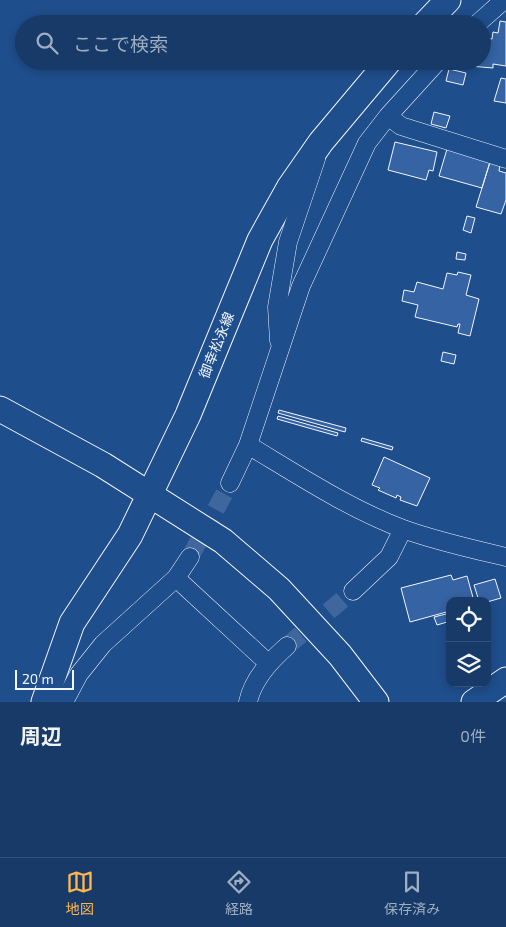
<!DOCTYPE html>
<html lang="ja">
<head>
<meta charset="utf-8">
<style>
  body { margin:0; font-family:"Exo 2","Noto Sans JP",sans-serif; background:#20416f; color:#f1f3f6 }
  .controls { position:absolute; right:15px; bottom:15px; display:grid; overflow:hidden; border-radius:10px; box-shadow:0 2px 8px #0003 }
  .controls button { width:45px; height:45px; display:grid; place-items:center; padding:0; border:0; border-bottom:1px solid #36547d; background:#173a69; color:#f1f3f6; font:25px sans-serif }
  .scale { position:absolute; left:15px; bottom:12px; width:59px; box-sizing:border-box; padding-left:5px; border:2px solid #f2f6ff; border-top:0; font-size:14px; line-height:18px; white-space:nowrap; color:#f2f6ff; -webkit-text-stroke:4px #1f4e8c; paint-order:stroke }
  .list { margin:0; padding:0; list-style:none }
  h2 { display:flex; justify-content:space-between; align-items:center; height:65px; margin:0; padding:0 20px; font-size:21px }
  h2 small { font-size:16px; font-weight:400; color:#9eadc0 }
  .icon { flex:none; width:28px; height:28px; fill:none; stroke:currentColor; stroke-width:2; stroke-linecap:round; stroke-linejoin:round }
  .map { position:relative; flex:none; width:506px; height:702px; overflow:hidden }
  .search { position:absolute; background:#173a69; box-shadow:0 2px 8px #0003; left:15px; right:15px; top:15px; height:55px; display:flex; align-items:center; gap:12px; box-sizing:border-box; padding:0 18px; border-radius:28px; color:#9eadc0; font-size:19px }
  .sheet { height:155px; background:#173a69 }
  nav { display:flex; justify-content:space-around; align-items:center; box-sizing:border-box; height:70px; border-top:1px solid #36547d; background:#173a69; font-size:14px; color:#9eadc0 }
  nav a { display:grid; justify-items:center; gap:2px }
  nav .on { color:#ffb74d }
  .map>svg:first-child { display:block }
  .building { fill:#3563a3; stroke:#f2f6ff }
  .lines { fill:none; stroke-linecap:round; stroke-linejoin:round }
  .street-tunnel { stroke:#3f679d; stroke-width:18; stroke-dasharray:18 9; stroke-linecap:butt }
  .street-casing { stroke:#f2f6ff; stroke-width:19 }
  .secondary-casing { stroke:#f2f6ff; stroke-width:27 }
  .street { stroke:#1f4e8c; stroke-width:18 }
  .secondary { stroke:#1f4e8c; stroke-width:25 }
  .labels { text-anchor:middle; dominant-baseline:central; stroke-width:4; stroke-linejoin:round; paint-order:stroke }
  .street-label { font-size:14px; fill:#f2f6ff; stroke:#1f4e8c }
</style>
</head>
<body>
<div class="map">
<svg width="506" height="702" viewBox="0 0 506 702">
  <rect width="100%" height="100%" fill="#1f4e8c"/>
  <path class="building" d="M500,21L506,22V66L493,64V68L469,66V61H482V47H484L485,38L492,39L493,32L498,33Z
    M449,69L466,73L463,85L446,81Z
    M501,78L506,79V103L494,101Z
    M434,112L450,116L446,128L431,124Z
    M395,142L437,152L433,171L429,170L426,180L388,170Z
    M447,149L490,162L482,188L439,176Z
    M490,162L500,165L499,171L506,173V200L501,214L476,207Z
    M467,216L475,218L471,233L463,230Z
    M457,252L466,254L465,260L456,259Z
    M458,272L471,275L466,295L479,299L470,336L458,333L460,324H458L457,327L415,317L418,305L402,301L404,290L414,292L417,282L443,289L447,273L457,275Z
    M443,352L456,355L454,364L441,361Z
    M279,410L346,428L345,432L278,413Z
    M278,416L338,433L337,436L277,419Z
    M362,438L393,447L392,450L361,441Z
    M384,457L430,478L417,506L400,500L401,497L397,495L396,498L378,490L380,488L372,485Z
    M451,575L453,580L467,576L474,601H450V611L410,622L401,588Z
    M495,579L501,598L487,602L479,601L474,585Z
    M450,613V629H448L447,622L437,625L434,617Z"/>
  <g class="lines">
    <path class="street-tunnel" d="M190,557L230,483
      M287,646L353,591"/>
    <defs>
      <path id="street" d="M477,24L504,0
        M388,116L401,126L506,159
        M279,341L277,307L288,242L316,159
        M248,445C298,475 348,508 403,529C436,541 472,549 506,557
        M230,483L248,445L301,286L367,143L388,116L438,61
        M176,578L268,663
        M353,591L389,557L403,529
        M64,702L79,674L103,644L176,578L190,557
        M248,702C253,679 270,661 287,646"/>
      <path id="secondary" d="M425,24L448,0
        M0,409L103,465L223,541L279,589L340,655L376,702
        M44,702L72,623L130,535L188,415L260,240L289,188L321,142L389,61
        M474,702L506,680"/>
    </defs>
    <use href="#street" class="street-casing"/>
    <use href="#secondary" class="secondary-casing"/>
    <use href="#street" class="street"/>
    <use href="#secondary" class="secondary"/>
  </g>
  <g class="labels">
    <g class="street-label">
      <text transform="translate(216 345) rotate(-68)">御幸松永線</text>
    </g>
  </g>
</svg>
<div class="controls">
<button><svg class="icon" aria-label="locate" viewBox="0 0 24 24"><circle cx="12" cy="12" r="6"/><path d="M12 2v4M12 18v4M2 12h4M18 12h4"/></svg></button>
<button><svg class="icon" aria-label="layers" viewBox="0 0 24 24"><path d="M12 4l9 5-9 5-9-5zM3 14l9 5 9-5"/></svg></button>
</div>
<div class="scale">20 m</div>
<div class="search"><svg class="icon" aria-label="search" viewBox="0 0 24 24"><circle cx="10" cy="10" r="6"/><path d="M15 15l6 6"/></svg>ここで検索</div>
</div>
<section class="sheet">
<h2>周辺<small>0件</small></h2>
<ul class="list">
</ul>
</section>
<nav>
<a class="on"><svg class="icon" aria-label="map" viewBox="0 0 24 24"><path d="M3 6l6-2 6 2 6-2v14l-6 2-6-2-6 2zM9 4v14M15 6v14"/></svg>地図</a>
<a><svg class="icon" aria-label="directions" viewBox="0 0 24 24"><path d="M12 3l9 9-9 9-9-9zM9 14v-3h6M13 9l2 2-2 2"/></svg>経路</a>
<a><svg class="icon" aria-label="saved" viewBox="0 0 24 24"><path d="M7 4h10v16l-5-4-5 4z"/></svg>保存済み</a>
</nav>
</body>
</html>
